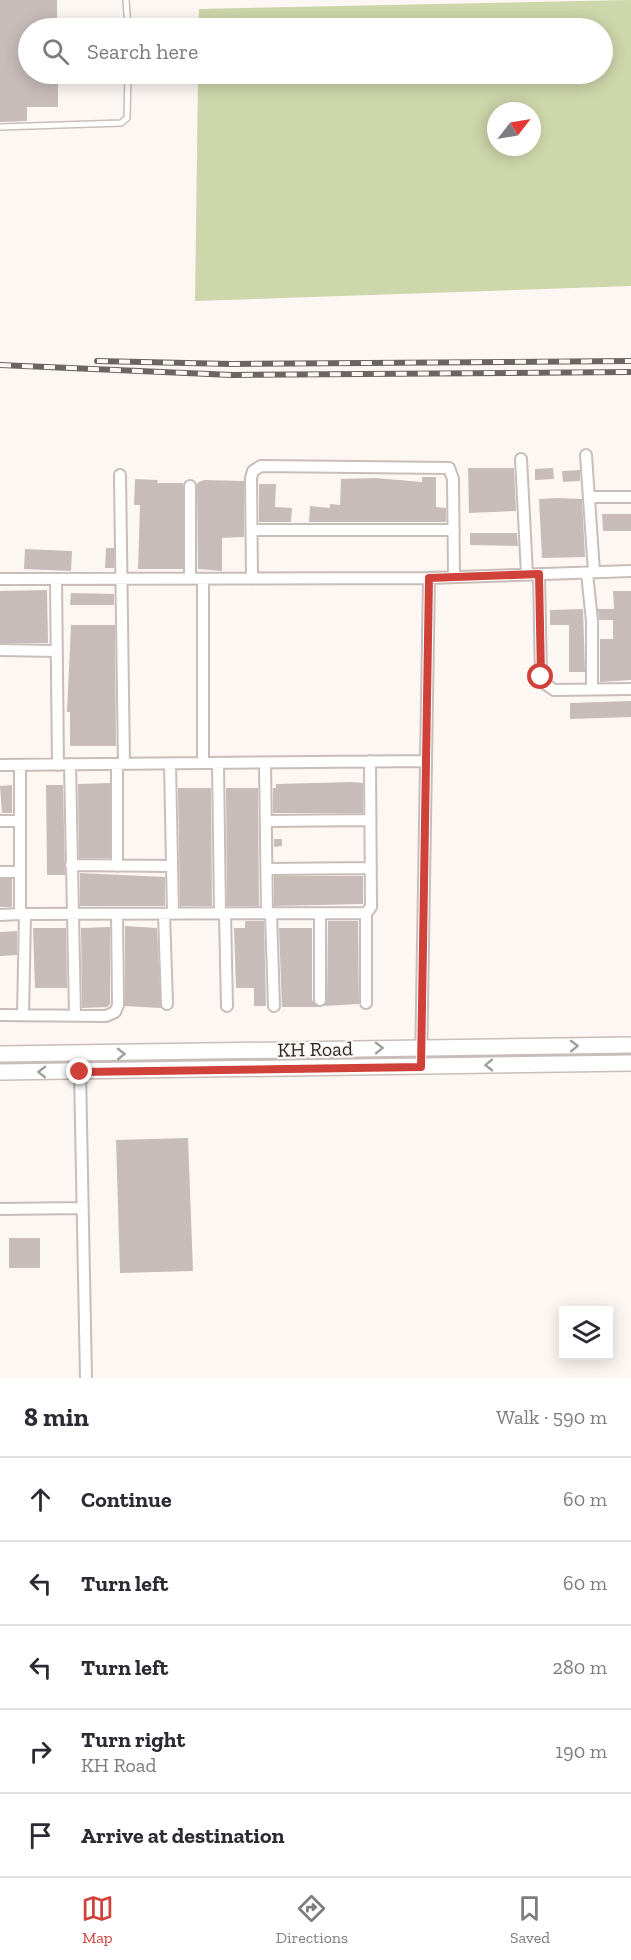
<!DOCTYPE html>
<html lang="en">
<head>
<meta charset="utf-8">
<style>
  body { margin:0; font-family:"Zilla Slab",serif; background:#f2f2f3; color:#2b2b33 }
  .controls { position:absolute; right:18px; bottom:18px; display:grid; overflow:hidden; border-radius:0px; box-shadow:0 3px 15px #0003 }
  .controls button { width:54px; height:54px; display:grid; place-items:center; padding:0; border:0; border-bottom:2px solid #e1e1e2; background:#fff; color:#2b2b33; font:30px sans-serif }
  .compass { position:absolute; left:487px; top:102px; width:54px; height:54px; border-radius:50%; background:#fff; box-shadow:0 3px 15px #0003; rotate:59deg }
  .stop { position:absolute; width:18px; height:18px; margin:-14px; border:4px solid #d04239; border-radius:50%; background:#fff }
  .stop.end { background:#d04239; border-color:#fff; box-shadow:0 2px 6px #0008 }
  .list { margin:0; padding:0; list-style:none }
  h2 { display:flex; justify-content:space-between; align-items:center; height:78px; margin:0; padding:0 24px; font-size:26px }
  h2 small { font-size:20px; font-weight:400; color:#7c7c81 }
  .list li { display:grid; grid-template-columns:39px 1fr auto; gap:18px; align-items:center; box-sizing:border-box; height:84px; padding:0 24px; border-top:2px solid #e1e1e2 }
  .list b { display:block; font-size:22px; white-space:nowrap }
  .list p { margin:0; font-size:20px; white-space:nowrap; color:#7c7c81 }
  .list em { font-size:20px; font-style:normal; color:#7c7c81 }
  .icon { flex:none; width:33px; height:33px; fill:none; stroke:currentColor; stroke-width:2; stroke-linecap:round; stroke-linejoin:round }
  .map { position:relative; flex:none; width:631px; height:1378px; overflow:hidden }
  .search { position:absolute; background:#fff; box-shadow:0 3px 15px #0003; left:18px; right:18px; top:18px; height:66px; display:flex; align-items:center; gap:15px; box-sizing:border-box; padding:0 21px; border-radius:33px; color:#7c7c81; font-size:22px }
  .sheet { height:498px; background:#fff }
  nav { display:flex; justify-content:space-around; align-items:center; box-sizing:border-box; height:84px; border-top:2px solid #e1e1e2; background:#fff; font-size:16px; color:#7c7c81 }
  nav a { display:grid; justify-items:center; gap:3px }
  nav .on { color:#d04239 }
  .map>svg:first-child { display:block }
  .green { fill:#ced6ab; fill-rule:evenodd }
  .building { fill:#c7bcb9 }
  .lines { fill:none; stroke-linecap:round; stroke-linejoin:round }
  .lane-casing { stroke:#c8bdb9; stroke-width:8 }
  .street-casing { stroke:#c8bdb9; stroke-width:14 }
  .secondary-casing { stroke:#c8bdb9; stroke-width:18 }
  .lane { stroke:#fff; stroke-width:5 }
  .street { stroke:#fff; stroke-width:10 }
  .secondary { stroke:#fff; stroke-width:15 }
  .rail-casing { stroke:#6a6463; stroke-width:6 }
  .rail { stroke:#fdf7f4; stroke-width:4; stroke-dasharray:11; stroke-linecap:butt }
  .oneway { stroke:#a19f9e }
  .route { stroke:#d04239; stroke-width:8 }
  .labels { text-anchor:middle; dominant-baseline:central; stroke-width:4.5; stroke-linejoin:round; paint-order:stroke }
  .street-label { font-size:20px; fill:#2e2928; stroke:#fdf7f4 }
</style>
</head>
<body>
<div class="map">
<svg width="631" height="1378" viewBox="0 0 631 1378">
  <rect width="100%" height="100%" fill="#fdf7f4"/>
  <path class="green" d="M631,0V286L195,301L198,74H602V28H198L199,9ZM496,111H532V147H496Z"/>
  <path class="building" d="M0,0H57V28H28V74H58V107H27V121L0,122Z
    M468,468H514L516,511L469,513Z
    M553,468L554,479L535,480V469Z
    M580,470V481L563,482L562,471Z
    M422,477H436V507L446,508V522H309L310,506L330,508V504L340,505L341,479L376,478L422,482Z
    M135,479L158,480L157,483H183V569H138L140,505H134Z
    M204,480L244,481V537L222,538V571L198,569L197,483Z
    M259,484H276L275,507L292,508L291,522H259Z
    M558,498L582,499L585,557L542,558L539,499Z
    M602,514H631V531H603Z
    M470,533H517L518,546L470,545Z
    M106,548H114V568H105Z
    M25,549L72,551L71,571L24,569Z
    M47,590L48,643H0V591Z
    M613,591H631V680L600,682V639H613V620H599L598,609H614Z
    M71,593L114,594V605H70Z
    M583,609L585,672H569V625H550V610Z
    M71,625H115L116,746H70V712H67Z
    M631,701V717L570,719V703Z
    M352,782L363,783V813H273V788H276V784Z
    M110,783V858H79L78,784Z
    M12,785V813H2L0,786Z
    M46,785H63L65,875H47Z
    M178,788H211L212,906H180Z
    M226,788H258L259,906H227Z
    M274,839H282V846L274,847Z
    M80,873L165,877V906H80Z
    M274,876H363V904L274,906Z
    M0,879H12V907H0Z
    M245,921H264L266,1006H254V988H236L234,928H245Z
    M328,921H358L359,1004L324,1006L327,1000Z
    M125,926L157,928L161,1008L125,1006Z
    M110,927V1004L107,1007L82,1008L81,928Z
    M33,928H66L67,988H35Z
    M279,928H312V1000L319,1007H282Z
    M17,931V955L0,956V932Z
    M188,1138L193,1271L120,1273L116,1140Z
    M9,1238H40V1268H9Z"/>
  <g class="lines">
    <defs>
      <path id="lane" d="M126,0L128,28
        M0,127L121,123L127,118L128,74"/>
      <path id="street" d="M586,455L594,572
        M521,459L527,574
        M120,475L124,764
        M190,486V579
        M589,497H631
        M252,530H454
        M587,573L592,621V689
        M539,574L541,677L544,683L554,690L631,689
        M0,579L429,578
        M56,579L58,765
        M203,579V763
        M252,579L251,478L253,471L261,466L449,468L453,479L454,576
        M0,650L57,651
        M218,763L220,914
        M265,763L267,913
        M70,764L75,1015
        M170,764L173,914
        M0,765L426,761
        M0,821H20
        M267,821L369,820
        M71,865L172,866
        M117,866V764
        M267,869L371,868
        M0,872H20
        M320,913V1000
        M366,913L371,907L370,761
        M20,914L366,913V1003
        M164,914L167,1004
        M225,914L227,1006
        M271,914L274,1006
        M0,915L20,914V765
        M0,1015L106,1016L115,1012L118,1005L117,914
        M23,1015L25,914
        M421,1067L429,578L631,571
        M80,1072L86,1378
        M0,1209L82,1208"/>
      <path id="secondary" d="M0,1054L631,1045
        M0,1072L631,1063"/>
    </defs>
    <use href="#lane" class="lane-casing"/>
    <use href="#street" class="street-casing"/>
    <use href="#secondary" class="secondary-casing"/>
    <use href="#lane" class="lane"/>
    <use href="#street" class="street"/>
    <use href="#secondary" class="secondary"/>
    <defs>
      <path id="rail" d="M97,361L232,364L631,361
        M0,365L232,375L631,372"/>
    </defs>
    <use href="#rail" class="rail-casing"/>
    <use href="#rail" class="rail"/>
  </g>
  <defs><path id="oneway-chevron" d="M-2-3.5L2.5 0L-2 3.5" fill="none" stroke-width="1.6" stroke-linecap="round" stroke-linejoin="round" transform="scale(1.5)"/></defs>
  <g class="oneway">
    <use href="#oneway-chevron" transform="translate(574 1046) rotate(-1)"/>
    <use href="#oneway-chevron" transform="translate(379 1048) rotate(-1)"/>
    <use href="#oneway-chevron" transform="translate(121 1054) rotate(-1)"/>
    <use href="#oneway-chevron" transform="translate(489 1065) rotate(179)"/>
    <use href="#oneway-chevron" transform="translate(42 1072) rotate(-179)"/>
  </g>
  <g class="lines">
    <path class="route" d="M80,1072L421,1067L429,578L539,574L541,677"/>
  </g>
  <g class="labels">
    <g class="street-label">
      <text transform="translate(315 1049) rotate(-1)">KH Road</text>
    </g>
  </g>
</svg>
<div class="controls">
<button><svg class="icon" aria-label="layers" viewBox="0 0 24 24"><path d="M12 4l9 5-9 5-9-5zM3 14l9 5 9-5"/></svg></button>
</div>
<svg class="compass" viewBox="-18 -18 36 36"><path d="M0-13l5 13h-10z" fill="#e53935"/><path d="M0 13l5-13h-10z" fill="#7c7c81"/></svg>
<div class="stop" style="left:541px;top:677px"></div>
<div class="stop end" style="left:80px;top:1072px"></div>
<div class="search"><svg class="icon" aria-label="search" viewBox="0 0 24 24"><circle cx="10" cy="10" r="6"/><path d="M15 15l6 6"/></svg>Search here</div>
</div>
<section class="sheet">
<h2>8 min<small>Walk · 590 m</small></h2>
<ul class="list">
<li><svg class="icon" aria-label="ahead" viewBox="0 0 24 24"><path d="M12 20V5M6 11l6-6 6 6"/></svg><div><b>Continue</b></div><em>60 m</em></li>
<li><svg class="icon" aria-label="left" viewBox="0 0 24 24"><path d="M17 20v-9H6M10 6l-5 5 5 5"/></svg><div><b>Turn left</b></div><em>60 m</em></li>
<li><svg class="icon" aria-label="left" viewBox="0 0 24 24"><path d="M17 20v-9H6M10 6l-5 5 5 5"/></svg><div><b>Turn left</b></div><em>280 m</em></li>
<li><svg class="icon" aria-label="right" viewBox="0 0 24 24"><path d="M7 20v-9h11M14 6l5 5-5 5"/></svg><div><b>Turn right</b><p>KH Road</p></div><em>190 m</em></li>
<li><svg class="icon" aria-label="arrive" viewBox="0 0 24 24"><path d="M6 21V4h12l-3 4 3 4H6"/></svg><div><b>Arrive at destination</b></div></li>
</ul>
</section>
<nav>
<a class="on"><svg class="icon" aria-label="map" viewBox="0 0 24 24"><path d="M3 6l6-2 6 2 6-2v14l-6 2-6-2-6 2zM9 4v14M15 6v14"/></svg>Map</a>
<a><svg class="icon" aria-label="directions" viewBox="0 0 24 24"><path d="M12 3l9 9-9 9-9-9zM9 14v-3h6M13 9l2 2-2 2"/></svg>Directions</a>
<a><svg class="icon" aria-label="saved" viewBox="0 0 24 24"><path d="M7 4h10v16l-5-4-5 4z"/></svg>Saved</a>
</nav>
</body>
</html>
